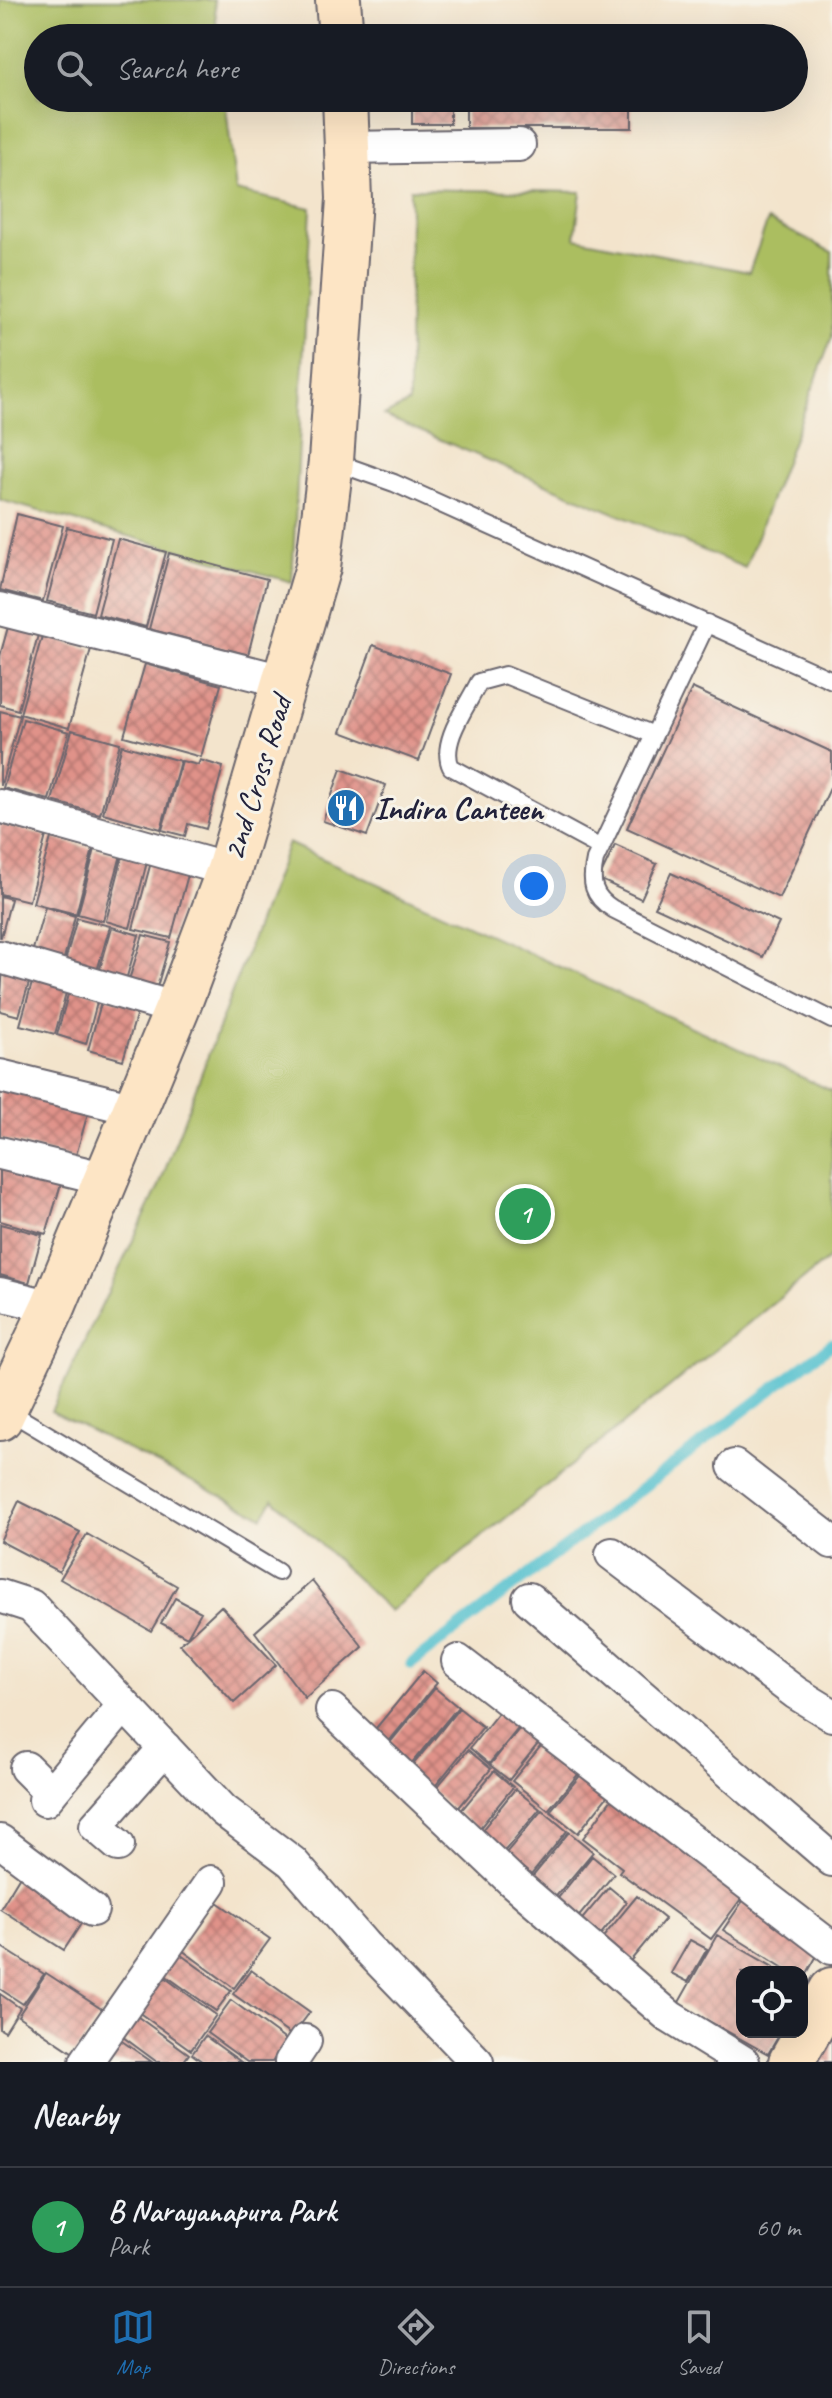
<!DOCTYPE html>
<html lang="en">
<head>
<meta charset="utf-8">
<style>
  body { margin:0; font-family:Caveat,sans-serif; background:#242831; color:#f1f3f6 }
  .controls { position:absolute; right:24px; bottom:24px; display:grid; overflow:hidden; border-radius:16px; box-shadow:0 8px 32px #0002 }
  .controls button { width:72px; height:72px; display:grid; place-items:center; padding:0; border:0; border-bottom:2px solid #363941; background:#171b24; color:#f1f3f6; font:40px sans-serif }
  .you { position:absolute; left:534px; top:886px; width:28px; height:28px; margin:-20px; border:6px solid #fff; border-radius:50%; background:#1a73e8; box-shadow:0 0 0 12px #1a73e833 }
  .badge { display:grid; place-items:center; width:52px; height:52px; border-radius:50%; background:#1f6fb2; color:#fff; font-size:26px; font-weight:700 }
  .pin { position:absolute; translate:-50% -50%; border:4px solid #fff; box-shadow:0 2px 8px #0006 }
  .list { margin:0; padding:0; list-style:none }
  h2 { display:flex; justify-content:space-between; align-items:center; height:104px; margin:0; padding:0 32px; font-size:34px }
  h2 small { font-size:26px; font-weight:400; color:#9ea1a6 }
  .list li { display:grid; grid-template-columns:52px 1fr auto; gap:24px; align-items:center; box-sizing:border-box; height:120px; padding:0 32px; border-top:2px solid #363941 }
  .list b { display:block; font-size:30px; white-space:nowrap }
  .list p { margin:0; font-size:26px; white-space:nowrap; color:#9ea1a6 }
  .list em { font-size:26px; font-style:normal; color:#9ea1a6 }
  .icon { flex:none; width:44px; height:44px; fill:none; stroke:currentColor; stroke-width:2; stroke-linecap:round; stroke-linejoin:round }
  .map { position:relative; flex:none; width:832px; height:2062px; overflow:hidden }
  .search { position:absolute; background:#171b24; box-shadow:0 8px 32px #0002; left:24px; right:24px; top:24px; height:88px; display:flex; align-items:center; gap:20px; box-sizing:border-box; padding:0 28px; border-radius:44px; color:#9ea1a6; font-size:30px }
  .sheet { height:224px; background:#171b24 }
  nav { display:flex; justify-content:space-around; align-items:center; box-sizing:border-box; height:112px; border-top:2px solid #363941; background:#171b24; font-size:22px; color:#9ea1a6 }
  nav a { display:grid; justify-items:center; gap:4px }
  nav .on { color:#1f6fb2 }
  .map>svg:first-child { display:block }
  .green { fill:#abbe61; stroke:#66704e; stroke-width:2 }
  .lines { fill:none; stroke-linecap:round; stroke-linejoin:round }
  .stream { stroke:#55c1cf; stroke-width:11 }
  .building { fill:url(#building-cross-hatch) }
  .lane-casing { stroke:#6b666e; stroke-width:20 }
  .street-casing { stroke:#6b666e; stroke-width:36 }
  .secondary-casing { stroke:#6b666e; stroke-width:48 }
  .lane { stroke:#fff; stroke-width:16 }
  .street { stroke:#fff; stroke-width:32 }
  .secondary { stroke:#fde5c5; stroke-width:44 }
  .labels { text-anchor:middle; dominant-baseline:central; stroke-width:6; stroke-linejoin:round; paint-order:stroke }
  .street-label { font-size:32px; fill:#22223b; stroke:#f7f3e8 }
  .poi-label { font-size:32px; font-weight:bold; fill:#22223b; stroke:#f7f3e8; text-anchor:start }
</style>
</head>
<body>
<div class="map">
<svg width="832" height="2062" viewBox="0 0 832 2062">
  <defs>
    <pattern id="building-cross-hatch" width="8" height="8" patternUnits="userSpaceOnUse" patternTransform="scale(2)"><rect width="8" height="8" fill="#e09289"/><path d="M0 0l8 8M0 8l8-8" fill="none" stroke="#b57771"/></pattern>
  </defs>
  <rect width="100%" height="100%" fill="#f7f3e8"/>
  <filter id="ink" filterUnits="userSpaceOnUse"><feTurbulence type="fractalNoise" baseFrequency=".0125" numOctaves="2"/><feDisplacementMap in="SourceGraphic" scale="16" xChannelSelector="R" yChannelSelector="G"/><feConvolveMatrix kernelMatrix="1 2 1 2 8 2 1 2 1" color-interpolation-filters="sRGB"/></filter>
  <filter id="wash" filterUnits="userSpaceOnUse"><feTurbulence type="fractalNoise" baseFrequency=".006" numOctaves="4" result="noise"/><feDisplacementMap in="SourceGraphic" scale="32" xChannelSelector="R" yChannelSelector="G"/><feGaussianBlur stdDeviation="1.8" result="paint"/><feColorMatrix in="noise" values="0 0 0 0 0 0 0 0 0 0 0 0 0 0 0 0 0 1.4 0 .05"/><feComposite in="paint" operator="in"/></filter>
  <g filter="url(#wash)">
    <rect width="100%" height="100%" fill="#f3e4cc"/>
    <path class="green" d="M0,0H214L218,38H38V98H225L236,191L311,208L292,582L0,500Z
      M410,189L581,192L575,238L749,272L768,220L832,252V337L745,568L384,416L409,403Z
      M288,843L832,1091V1256L390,1611L273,1499L263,1517L51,1411L159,1186Z"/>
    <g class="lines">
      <path class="stream" d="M411,1664L832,1344"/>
    </g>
    <g id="blocks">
      <path class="building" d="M412,98H450V124H412Z
        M466,98H632V128H466Z
        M17,514L63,526L43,601L0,590Z
        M67,527L112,539L93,613L47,601Z
        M118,539L166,552L146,627L98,615Z
        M169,553L267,579L248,655L149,629Z
        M8,627L38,635L18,710L0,705V656Z
        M42,636L91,649L69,728L20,714Z
        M373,645L451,674L419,761L341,732Z
        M145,664L221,685L201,757L124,736Z
        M692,688L832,752V784L779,898L627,828Z
        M0,711L20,716L1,785H0Z
        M23,719L69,732L49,800L3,788Z
        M72,730L120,743L100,814L52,801Z
        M122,745L180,761L161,829L103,813Z
        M200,760L223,767L206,829L188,824L185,836L162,830L182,761L198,765Z
        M341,769L386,785L367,836L323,821Z
        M0,824L46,836L29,901L0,894Z
        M51,838L93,849L76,914L33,903Z
        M615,845L657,864L641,899L599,879Z
        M95,849L121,855L103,921L78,914Z
        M123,855L147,862L130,928L106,921Z
        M151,862L189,871L171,938L133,929Z
        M671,873L779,923L763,957L655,907Z
        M0,896L11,899L1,937H0Z
        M45,907L75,916L63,962L32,953Z
        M77,918L110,926L97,971L65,962Z
        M112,927L139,935L126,980L99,972Z
        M143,935L170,942L157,987L129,980Z
        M3,965L32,973L19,1016L0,1011Z
        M34,976L68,985L55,1034L20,1025Z
        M70,987L99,995L86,1044L57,1035Z
        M103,996L139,1006L123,1060L88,1050Z
        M0,1085L89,1109L75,1159L0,1139Z
        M0,1165L62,1181L46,1234L0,1221Z
        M0,1224L42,1235L29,1283L0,1275Z
        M19,1501L80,1532L59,1572L0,1541Z
        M87,1534L177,1586L151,1631L60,1579Z
        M312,1581L363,1647L305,1698L255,1632Z
        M175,1598L201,1612L187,1637L161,1623Z
        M221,1606L276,1665L234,1703L180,1644Z
        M423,1671L437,1683L386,1745L372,1733Z
        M435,1688L458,1707L406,1770L383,1751Z
        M459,1708L483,1727L432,1790L408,1771Z
        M502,1708L522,1724L489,1764L470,1748Z
        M523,1724L542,1739L509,1780L490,1765Z
        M545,1741L581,1771L548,1810L512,1781Z
        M468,1750L491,1769L456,1811L433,1792Z
        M494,1771L513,1787L479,1829L459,1813Z
        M584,1771L611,1792L578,1833L550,1811Z
        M515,1789L540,1809L502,1854L478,1835Z
        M615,1795L746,1892L711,1939L619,1872L622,1868L583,1838Z
        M542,1810L567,1831L527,1880L501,1859Z
        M569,1832L593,1852L553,1900L529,1881Z
        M592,1856L614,1874L576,1920L554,1903Z
        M23,1871L88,1913L64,1950L0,1909Z
        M609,1887L627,1902L597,1939L578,1924Z
        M749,1892L823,1945L802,1982V1972H790L723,1930Z
        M637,1896L665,1919L627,1965L599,1942Z
        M217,1902L270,1939L234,1988L182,1950Z
        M717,1935L782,1972H742V2032H781L768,2054L678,2004Z
        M690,1940L707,1949L688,1982L671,1973Z
        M0,1946L44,1974L23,2004L0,1989Z
        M177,1952L231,1991L216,2011L162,1973Z
        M251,1970L310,2012L292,2036L233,1994Z
        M46,1973L103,2010L75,2054L18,2016Z
        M160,1974L216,2015L191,2050L134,2009Z
        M0,1994L20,2008L5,2032L0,2029Z
        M231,2000L287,2041L272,2062H247L207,2033Z
        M134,2014L189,2054L183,2062H157L119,2034Z
        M832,2034V2062H816Z
        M205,2036L241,2062H203L192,2054Z
        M119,2039L152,2062H102Z"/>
    </g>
  </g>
  <g filter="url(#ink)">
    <use href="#blocks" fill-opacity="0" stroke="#6b666e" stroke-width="2"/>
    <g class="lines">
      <defs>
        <path id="lane" d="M332,461L394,483L832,680
          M707,623L595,860C590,882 592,896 613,909L832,1020
          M601,848L451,767C439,742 468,705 479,682L505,675L654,735
          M7,1410L278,1572"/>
        <path id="street" d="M348,148L519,145
          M0,609L287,682
          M0,806L229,870
          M0,957L177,1009
          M0,1076L135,1109
          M0,1153L107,1179
          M0,1294L53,1307
          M734,1466L832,1542
          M612,1554L796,1693L832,1715
          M0,1596L31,1606L223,1810L292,1862L364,1945L477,2062
          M529,1599L832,1860
          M458,1661L832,1948
          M332,1710L511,1880L670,2017L743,2062
          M26,1768L51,1793
          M45,1800L124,1705
          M0,1841L92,1910
          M118,1845L96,1826L165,1748
          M86,2062L211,1882
          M291,2062L305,2041"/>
        <path id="secondary" d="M338,0L341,38
          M0,1418L53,1307L177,1009L229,870L318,567L331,461L349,199L345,98
          M791,2062L832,1990"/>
      </defs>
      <use href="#lane" class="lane-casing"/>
      <use href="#street" class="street-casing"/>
      <use href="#secondary" class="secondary-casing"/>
      <use href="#lane" class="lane"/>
      <use href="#street" class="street"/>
      <use href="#secondary" class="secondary"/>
    </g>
  </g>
  <defs>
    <symbol id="restaurant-disc" viewBox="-11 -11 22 22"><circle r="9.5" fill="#1f6fb2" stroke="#f7f3e8"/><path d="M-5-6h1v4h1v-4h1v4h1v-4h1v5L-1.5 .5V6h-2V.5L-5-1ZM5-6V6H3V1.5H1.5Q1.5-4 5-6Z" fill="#fff"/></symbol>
  </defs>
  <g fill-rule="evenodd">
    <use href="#restaurant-disc" x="324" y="786" width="44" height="44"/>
  </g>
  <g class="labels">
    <g class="street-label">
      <text transform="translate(257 778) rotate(-73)">2nd Cross Road</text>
    </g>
    <g class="poi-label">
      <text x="374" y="808">Indira Canteen</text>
    </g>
  </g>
</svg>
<div class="controls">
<button><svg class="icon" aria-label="locate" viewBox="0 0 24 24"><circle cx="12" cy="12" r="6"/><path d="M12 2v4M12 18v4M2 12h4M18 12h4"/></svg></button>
</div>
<div class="you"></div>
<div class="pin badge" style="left:525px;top:1214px;background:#2e9e5b">1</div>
<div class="search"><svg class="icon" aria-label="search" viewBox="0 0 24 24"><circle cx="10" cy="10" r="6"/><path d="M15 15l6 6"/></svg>Search here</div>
</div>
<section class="sheet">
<h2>Nearby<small></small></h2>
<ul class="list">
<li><span class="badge" style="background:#2e9e5b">1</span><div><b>B Narayanapura Park</b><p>Park</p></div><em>60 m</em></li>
</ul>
</section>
<nav>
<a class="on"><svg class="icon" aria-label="map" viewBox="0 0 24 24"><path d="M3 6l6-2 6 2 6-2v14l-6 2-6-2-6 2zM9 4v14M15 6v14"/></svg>Map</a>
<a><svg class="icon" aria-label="directions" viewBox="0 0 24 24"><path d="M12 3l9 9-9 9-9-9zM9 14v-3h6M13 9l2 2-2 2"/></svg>Directions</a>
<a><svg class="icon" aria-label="saved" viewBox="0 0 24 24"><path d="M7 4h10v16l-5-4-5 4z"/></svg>Saved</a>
</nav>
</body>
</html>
